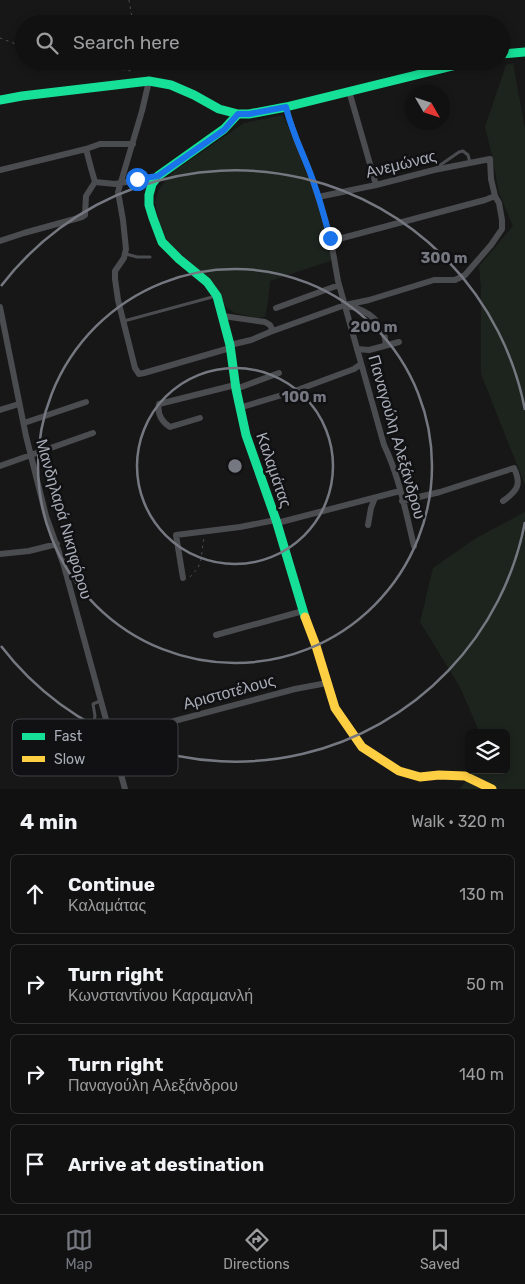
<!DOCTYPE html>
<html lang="en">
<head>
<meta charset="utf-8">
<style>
  body { margin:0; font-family:Rubik,sans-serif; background:#1e1f1f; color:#f1f3f6 }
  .controls { position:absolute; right:15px; bottom:15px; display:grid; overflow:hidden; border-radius:8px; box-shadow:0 2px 8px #0003 }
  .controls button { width:45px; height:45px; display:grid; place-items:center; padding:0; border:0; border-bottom:1px solid #303131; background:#111; color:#f1f3f6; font:25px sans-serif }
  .compass { position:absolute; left:405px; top:85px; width:45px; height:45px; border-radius:50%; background:#111; box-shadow:0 2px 8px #0003; rotate:129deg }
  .stop { position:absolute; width:15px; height:15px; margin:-11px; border:4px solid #1a73e8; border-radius:50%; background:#fff }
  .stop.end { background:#1a73e8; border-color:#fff; box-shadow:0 1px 5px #0008 }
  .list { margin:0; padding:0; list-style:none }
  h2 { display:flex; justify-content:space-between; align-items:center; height:65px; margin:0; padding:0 20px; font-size:21px }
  h2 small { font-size:16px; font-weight:400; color:#9c9d9f }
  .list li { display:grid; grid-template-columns:32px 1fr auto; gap:15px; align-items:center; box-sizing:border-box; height:80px; margin:0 10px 10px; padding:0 10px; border:1px solid #303131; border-radius:8px }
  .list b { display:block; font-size:19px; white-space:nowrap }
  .list p { margin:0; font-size:16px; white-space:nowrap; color:#9c9d9f }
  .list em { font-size:16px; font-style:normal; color:#9c9d9f }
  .icon { flex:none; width:28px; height:28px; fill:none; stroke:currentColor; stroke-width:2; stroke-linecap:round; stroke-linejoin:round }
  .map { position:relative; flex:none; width:525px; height:789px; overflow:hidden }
  .search { position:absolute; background:#111; box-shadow:0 2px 8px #0003; left:15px; right:15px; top:15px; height:55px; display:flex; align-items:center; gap:12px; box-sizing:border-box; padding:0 18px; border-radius:28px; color:#9c9d9f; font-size:19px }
  .sheet { height:425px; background:#111 }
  nav { display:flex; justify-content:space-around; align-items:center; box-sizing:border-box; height:70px; border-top:1px solid #303131; background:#111; font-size:14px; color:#9c9d9f }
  nav a { display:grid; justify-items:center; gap:2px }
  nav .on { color:#757880 }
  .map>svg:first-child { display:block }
  .green { fill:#1d241e }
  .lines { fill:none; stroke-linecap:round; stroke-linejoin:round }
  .path { stroke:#4d4e52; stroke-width:1; stroke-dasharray:2.5 4; stroke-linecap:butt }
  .lane { stroke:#4b4c50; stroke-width:3 }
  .street { stroke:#4b4c50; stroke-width:6 }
  .fast { stroke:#16e098; stroke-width:9 }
  .slow { stroke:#ffcf43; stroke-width:9 }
  .route { stroke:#1a73e8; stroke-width:6 }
  .ring { fill:none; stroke:#757880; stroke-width:2.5 }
  .labels { text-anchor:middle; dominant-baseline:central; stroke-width:5; stroke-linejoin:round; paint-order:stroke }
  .street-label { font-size:16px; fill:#a8adb8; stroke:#111113 }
  .key { fill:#111113; stroke:#3e4045; stroke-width:1 }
  .key-label { font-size:14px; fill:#a8adb8 }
  .centre { fill:#757880; stroke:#111113; stroke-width:2.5 }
  .ring-label { font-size:15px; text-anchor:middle; font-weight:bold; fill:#757880; stroke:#111113; stroke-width:5; stroke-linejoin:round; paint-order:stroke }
</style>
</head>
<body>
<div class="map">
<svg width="525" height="789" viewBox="0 0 525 789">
  <rect width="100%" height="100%" fill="#171717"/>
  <path class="green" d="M513,63L525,129V485L481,374V288L479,266L513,226L499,193L492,155L485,127L506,65Z
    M283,115L295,143L316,199L332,256L330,261L270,281L268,301L265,317L257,318L235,313L226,307L215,285L167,241L158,218L155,202L158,191L166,180L174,171L228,134L244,123Z
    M525,512V789H460L474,770H506V733H480L460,687L420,622L433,568L476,538Z"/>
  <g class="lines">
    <path class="path" d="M129,0L133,24
      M0,38L24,47
      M64,61L131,71L132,74
      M131,70L132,61
      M190,577L198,568L201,559L204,537"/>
    <path class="lane" d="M436,168L459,152L463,151L468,155L470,162
      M126,254L137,257H150
      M124,321L216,296
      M71,728L88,724L94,721L95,716L93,704L100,701"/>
    <path class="street" d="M149,81L142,111L118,192L123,220L126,249L124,258L115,271V279L118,300L135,368L139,374L144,373L230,348
      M349,91L376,185
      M286,107L289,118L297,141L309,170L320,202L331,241L338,281L384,445C399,476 406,513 414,546
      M0,170L86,149
      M95,182L115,184L158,176
      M0,241L24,233L82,217L85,215L86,196L95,182L91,168L86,149L100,144H133
      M331,241L485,200L495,196
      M346,305C369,311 384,321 386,345
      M0,307L26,436L46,516L64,566L125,789
      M276,308L339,285
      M223,316L265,322L270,325L272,329L270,332
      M230,345L251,340L270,332L345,305L369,300L434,280H455L465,275L491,245L502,229V220L499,203L495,196L491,179L490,159L434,170L376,185L318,197
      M357,349L369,350L399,342
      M236,389L279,373
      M239,408L292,392L354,369L361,364
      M0,410L19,404
      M200,418L170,427C162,422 157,414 159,404L235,385
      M24,423L86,402
      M0,466L93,433
      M402,501L440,492L514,468C522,485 517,491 503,501
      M277,523L400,491
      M368,525L371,508L375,498
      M0,554L29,551L57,544
      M183,578L176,535L240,527L276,520
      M216,635L303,611
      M110,738L295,689L327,683"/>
    <path class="fast" d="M501,54L525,52
      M0,100L22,96L149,81L171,85L194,95L219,109L238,114H249L286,107L473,61
      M238,114L224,129L158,176L152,184L149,195V205L153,218L162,242L179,259L207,282L217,296L230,345L236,389L246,435L276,520L305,617"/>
    <path class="slow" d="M305,617L316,646L335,708L362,747L399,771L420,777L439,775L465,776L492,789"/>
  </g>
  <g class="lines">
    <path class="route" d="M137,179L158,176L224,130L238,114H249L286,107C291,129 301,149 309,170C318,192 324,215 330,238"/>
  </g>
  <g class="ring">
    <circle cx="235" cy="466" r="98"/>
    <circle cx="235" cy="466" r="197"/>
    <path d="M525 522A295 295 0 0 1 1 646M1 286A295 295 0 0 1 525 410"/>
  </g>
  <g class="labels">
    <g class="street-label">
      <text transform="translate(401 164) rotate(-14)">Ανεμώνας</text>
      <text transform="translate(397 437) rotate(74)">Παναγούλη Αλεξάνδρου</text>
      <text transform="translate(274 470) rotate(71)">Καλαμάτας</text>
      <text transform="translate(64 519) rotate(74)">Μανδηλαρά Νικηφόρου</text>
      <text transform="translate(229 692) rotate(-15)">Αριστοτέλους</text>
    </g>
  </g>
  <rect x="12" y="719" width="166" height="57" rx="8" class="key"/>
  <rect x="22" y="733" width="23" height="7" fill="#16e098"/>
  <rect x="22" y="756" width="23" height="6" fill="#ffcf43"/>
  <g class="key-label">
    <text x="54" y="741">Fast</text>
    <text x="54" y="764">Slow</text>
  </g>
  <circle cx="235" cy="466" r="8" class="centre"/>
  <g class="ring-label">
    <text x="444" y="263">300 m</text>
    <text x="374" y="332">200 m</text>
    <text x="304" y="402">100 m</text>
  </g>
</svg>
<div class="controls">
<button><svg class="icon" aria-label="layers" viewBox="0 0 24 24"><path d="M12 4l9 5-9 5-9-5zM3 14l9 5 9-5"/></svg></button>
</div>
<svg class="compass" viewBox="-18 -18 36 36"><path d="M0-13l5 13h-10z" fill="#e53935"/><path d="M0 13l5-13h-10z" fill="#9c9d9f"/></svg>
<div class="stop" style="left:137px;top:179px"></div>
<div class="stop end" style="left:330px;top:238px"></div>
<div class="search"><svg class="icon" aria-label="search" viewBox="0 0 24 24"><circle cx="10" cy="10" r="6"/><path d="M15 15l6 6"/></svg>Search here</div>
</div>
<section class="sheet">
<h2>4 min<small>Walk · 320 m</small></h2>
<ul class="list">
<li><svg class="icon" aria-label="ahead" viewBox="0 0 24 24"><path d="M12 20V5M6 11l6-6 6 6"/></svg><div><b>Continue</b><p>Καλαμάτας</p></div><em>130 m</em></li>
<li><svg class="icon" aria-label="right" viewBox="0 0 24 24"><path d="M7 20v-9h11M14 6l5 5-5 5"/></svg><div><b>Turn right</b><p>Κωνσταντίνου Καραμανλή</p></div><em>50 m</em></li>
<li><svg class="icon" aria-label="right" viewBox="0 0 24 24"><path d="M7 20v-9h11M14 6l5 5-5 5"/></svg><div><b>Turn right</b><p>Παναγούλη Αλεξάνδρου</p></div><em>140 m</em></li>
<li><svg class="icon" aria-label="arrive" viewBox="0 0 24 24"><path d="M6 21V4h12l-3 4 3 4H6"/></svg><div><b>Arrive at destination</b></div></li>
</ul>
</section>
<nav>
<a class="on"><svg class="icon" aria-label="map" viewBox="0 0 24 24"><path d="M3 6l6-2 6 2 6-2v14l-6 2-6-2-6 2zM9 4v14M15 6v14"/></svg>Map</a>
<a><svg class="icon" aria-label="directions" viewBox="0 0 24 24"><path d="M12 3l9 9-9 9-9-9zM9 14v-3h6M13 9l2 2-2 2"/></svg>Directions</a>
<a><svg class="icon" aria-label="saved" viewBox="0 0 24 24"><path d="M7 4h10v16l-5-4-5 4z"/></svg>Saved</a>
</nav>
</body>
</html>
